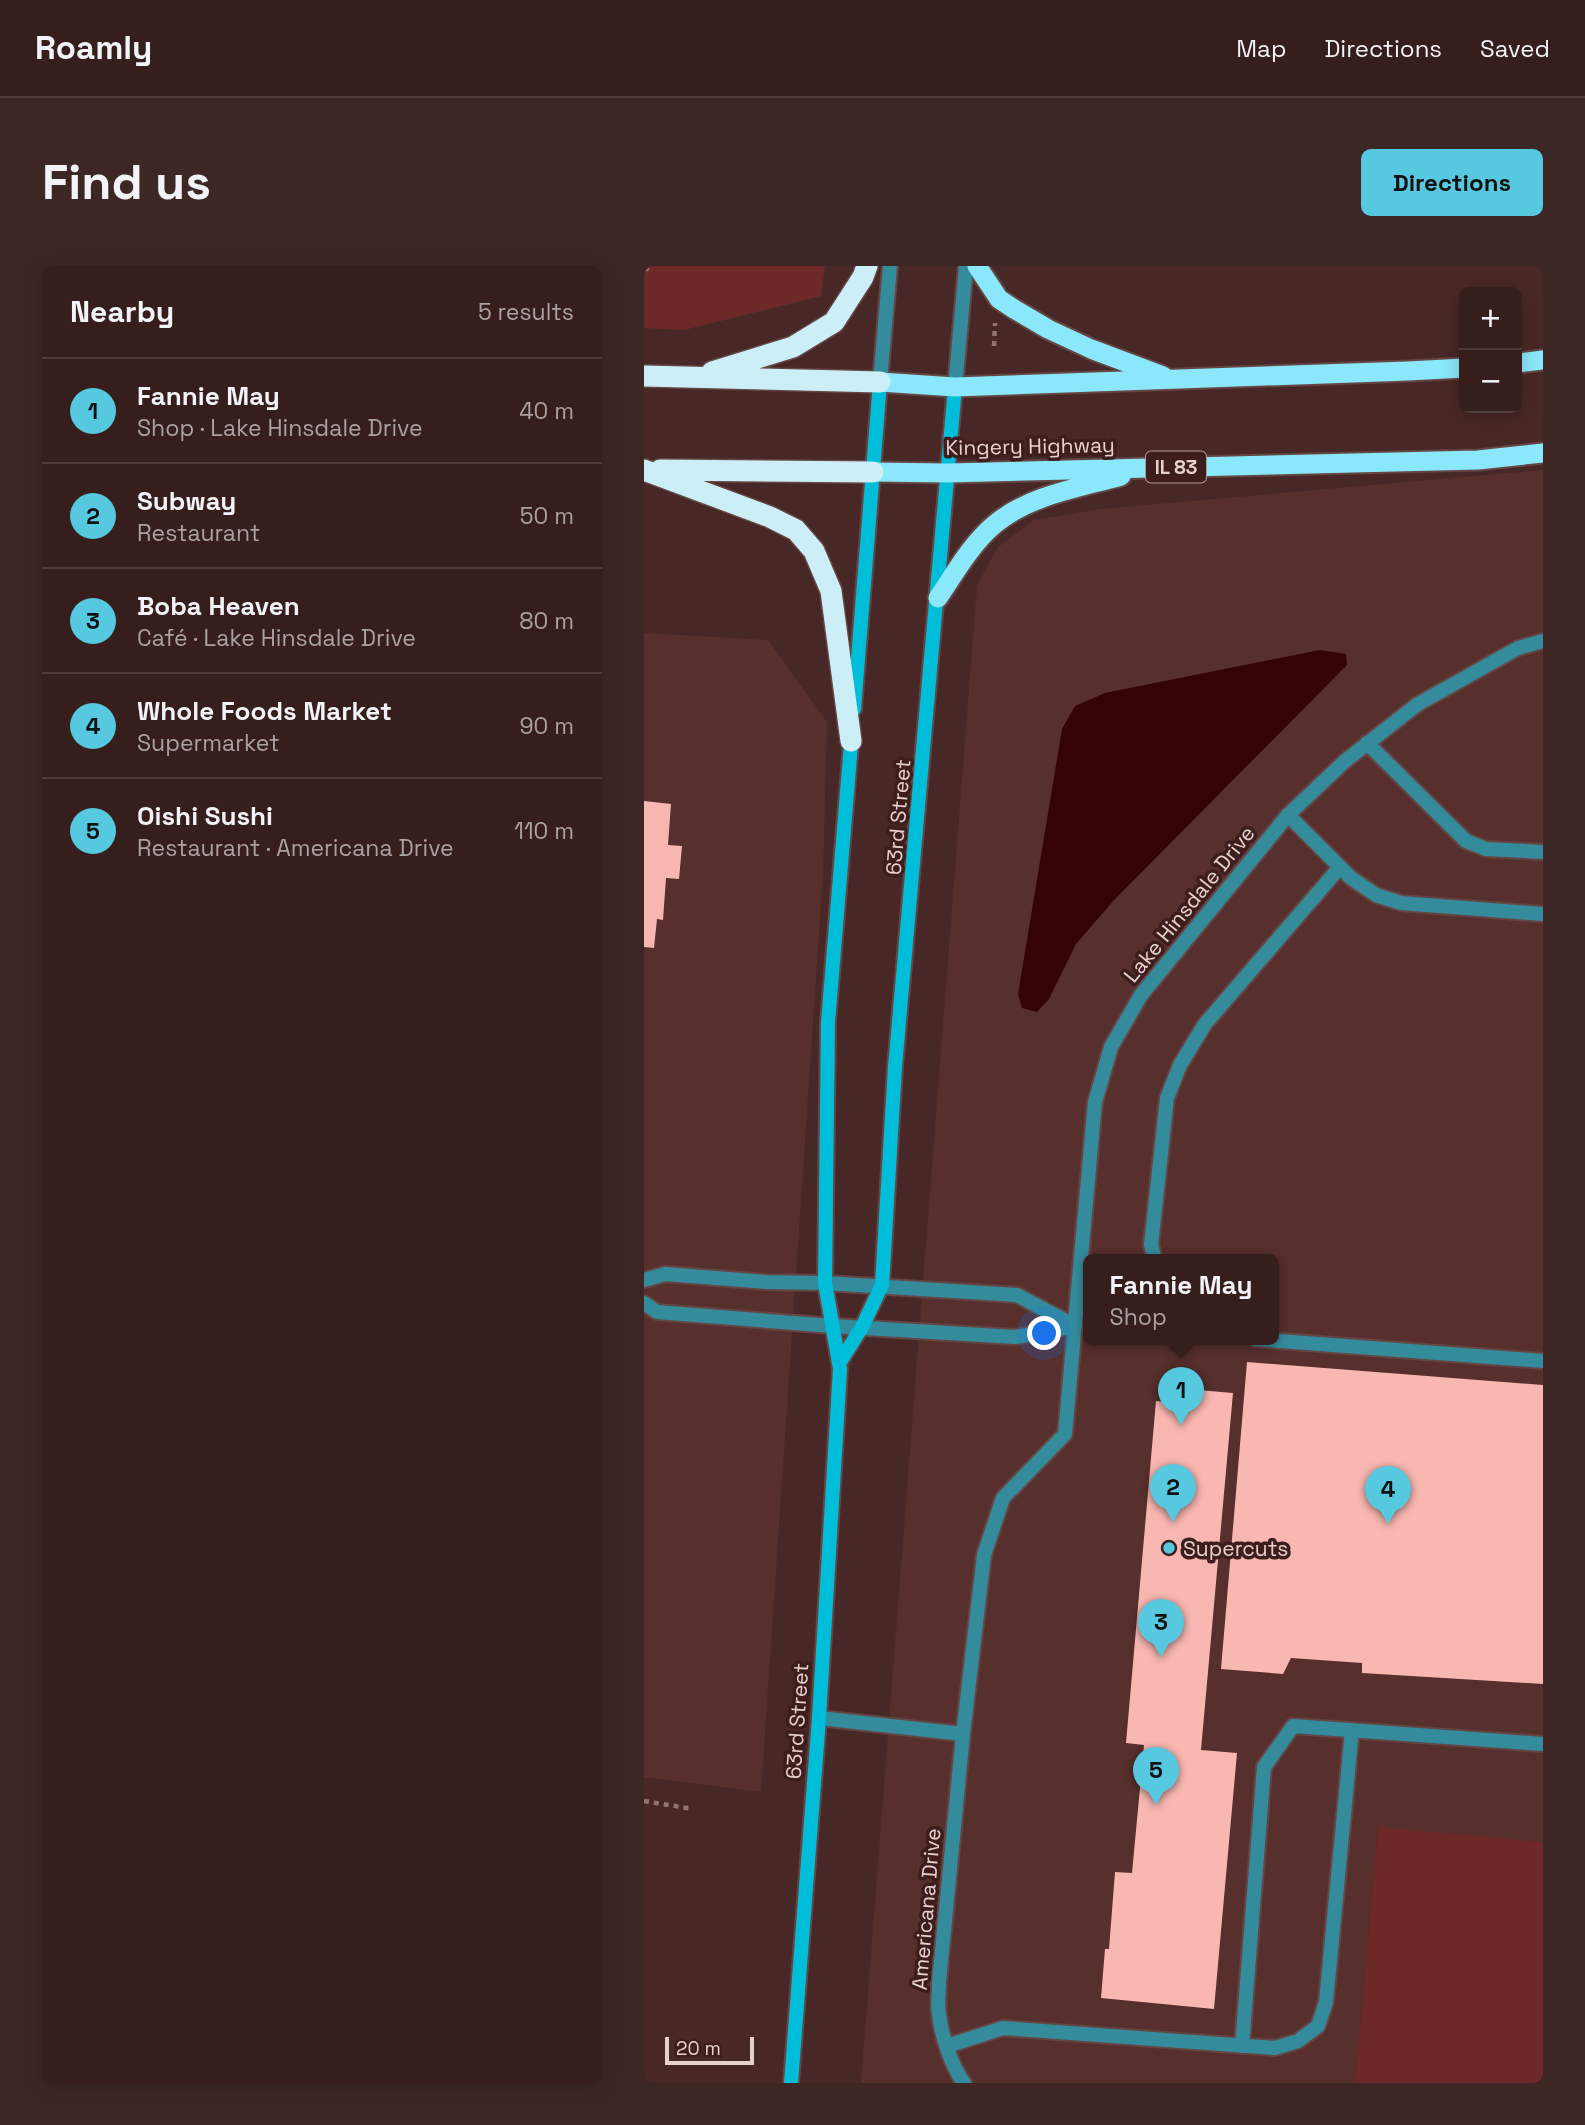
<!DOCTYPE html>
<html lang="en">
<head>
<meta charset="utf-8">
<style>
  body { margin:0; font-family:"Space Grotesk",sans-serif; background:#3d2725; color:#f1f3f6 }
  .controls { position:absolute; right:21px; top:21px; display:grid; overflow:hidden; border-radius:10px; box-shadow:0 4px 18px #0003 }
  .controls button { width:63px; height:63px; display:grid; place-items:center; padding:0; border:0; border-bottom:2px solid #503c3b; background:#361e1c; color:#f1f3f6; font:35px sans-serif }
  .scale { position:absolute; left:21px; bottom:18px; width:89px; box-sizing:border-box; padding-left:7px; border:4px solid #e6d1cf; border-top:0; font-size:19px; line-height:24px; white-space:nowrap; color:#e6d1cf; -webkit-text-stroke:5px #3d1e1c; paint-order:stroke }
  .you { position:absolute; left:401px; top:1068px; width:24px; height:24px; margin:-18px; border:5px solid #fff; border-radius:50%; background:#1a73e8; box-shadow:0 0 0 10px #1a73e833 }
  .badge { display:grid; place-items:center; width:46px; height:46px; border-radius:50%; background:#56c9e0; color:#111; font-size:23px; font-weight:700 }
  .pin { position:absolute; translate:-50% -58px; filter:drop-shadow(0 2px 4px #0008) }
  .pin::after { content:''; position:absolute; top:37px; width:24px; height:21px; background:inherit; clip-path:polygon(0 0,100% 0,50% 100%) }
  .popup { position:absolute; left:439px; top:988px; width:196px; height:91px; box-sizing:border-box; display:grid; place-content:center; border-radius:10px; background:#361e1c; filter:drop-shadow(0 2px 5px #0005); font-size:23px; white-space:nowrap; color:#aaa2a3 }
  .popup b { font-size:26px; color:#f1f3f6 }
  .popup::after { content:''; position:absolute; left:50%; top:100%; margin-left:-14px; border:14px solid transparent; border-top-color:#361e1c }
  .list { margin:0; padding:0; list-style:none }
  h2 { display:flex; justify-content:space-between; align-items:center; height:91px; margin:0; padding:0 28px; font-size:30px }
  h2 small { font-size:23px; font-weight:400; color:#aaa2a3 }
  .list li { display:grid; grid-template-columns:46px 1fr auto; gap:21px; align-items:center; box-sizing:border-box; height:105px; padding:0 28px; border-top:2px solid #503c3b }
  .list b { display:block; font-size:26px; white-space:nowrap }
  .list p { margin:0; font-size:23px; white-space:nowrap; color:#aaa2a3 }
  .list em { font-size:23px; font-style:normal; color:#aaa2a3 }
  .map { position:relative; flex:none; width:899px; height:1817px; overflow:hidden; border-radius:10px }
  header { display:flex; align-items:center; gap:42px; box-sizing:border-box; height:98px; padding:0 35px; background:#361e1c; border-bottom:2px solid #503c3b }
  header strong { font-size:33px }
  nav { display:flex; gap:38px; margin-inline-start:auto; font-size:24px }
  .intro { display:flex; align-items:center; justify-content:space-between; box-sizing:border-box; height:168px; padding:0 42px }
  h1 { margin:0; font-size:49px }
  .button { padding:18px 32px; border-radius:10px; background:#56c9e0; color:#111; font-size:24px; font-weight:700 }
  main { display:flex; gap:42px; padding:0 42px }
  aside { flex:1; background:#361e1c; border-radius:10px; box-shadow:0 4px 18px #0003 }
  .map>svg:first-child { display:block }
  .built { fill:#572f2d; fill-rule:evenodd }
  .green { fill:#6d2927 }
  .water { fill:#340305 }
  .building { fill:#f9b7b1 }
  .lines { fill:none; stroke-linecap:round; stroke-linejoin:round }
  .service-casing { stroke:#644644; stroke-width:18 }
  .minor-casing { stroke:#644644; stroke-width:18 }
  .tertiary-casing { stroke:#644644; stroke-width:18 }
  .secondary-casing { stroke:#644644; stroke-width:18 }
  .trunk-casing { stroke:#644644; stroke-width:23 }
  .motorway-casing { stroke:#644644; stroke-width:24 }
  .path { stroke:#907573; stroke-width:4.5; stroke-dasharray:5 5; stroke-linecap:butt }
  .service { stroke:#348b9c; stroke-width:14 }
  .minor { stroke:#348b9c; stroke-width:14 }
  .tertiary { stroke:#348b9c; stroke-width:14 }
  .secondary { stroke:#00bdd9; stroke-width:14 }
  .trunk { stroke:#8ae8fa; stroke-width:19 }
  .motorway { stroke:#cceff7; stroke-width:21 }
  .poi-dot { fill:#56c9e0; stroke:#3d1e1c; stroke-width:2.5 }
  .labels { text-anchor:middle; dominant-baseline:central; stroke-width:7; stroke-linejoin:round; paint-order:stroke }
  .shield { fill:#3d1e1c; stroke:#b39b99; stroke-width:2 }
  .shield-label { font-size:19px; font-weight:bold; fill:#e6d1cf }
  .street-label { font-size:21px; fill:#e6d1cf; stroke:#3d1e1c }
  .poi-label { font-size:21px; fill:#e6d1cf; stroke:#3d1e1c; text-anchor:start }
</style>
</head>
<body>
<header>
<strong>Roamly</strong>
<nav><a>Map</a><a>Directions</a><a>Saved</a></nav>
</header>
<div class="intro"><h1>Find us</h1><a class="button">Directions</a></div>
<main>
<aside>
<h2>Nearby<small>5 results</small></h2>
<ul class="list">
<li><span class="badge">1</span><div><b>Fannie May</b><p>Shop · Lake Hinsdale Drive</p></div><em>40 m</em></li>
<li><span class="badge">2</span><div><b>Subway</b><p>Restaurant</p></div><em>50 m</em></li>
<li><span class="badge">3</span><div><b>Boba Heaven</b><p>Café · Lake Hinsdale Drive</p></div><em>80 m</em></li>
<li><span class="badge">4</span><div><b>Whole Foods Market</b><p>Supermarket</p></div><em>90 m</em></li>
<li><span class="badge">5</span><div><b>Oishi Sushi</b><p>Restaurant · Americana Drive</p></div><em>110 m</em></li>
</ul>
</aside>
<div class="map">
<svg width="899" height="1817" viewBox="0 0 899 1817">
  <rect width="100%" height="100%" fill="#482826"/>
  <path class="built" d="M899,204V1576L734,1562L711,1817H217L333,320L353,282L390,254L457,243ZM444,993H630V1073H444Z
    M0,367L124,374L183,456L179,609L117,1526L0,1511Z"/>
  <path class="green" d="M0,0H181L177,30L40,64L0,62Z
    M734,1561L899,1576V1817H711Z"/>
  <path class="water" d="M676,384L702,388L703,399L471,633L432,678L405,733L393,746L378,742L374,728L418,463L431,440L461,427Z"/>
  <path class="building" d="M0,535L27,538L24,579L38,580L35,613L22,612L19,654L13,653L10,682L0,681Z
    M603,1096L899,1119V1418L718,1407V1397L647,1392L639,1408L577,1403Z
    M543,1123L589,1127L557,1484L593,1487L570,1743L457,1732L461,1683H465L471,1606L488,1607L500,1479L482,1477L512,1135L542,1138Z"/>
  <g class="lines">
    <defs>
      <path id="service" d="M723,477L822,575L842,583L899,586
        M644,549L707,612L732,629L757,637L899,648
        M511,993L507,979L523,832L536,799L561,758L696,601
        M0,1014L21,1008L122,1016L181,1017
        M0,1037L13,1046L188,1060
        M611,1073L899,1095
        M303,1780L359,1762L631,1782L654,1775L674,1760L682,1736L708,1464
        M598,1780L620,1501L649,1460L899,1478"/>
      <path id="minor" d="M181,1017L373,1029L431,1060
        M188,1060L371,1071L431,1060
        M175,1452L319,1468
        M320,1817C307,1799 298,1771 295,1749C293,1739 295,1727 295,1716L319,1468L340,1289L359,1232L421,1168L451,836L467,781L497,729L644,549L701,495L774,438L874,382L899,375"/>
      <path id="tertiary" d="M236,116L246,0
        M311,121L322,0"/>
      <path id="secondary" d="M210,443L236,116
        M196,1096L218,1061L238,1019L251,801L311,121
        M147,1817L175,1452L196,1103L181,1017L184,756L208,466"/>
      <path id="trunk" d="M333,0L355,33L370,43L404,63L447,83L519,110
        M873,97L899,94
        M236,116L311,121L764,105L820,102
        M229,206L304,207L834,194L899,187
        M294,332C311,307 327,278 351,258C386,229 435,222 477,210"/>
      <path id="motorway" d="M68,106L149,81L190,56L219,11L223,0
        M0,110L236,116
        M0,204L126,251L152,264L170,285L187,325L207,475
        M16,204L229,206"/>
    </defs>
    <use href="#service" class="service-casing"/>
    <use href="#minor" class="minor-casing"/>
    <use href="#tertiary" class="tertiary-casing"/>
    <use href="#secondary" class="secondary-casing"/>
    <use href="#trunk" class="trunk-casing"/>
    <use href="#motorway" class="motorway-casing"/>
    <path class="path" d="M0,3H3L4,0
      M350,80L351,57
      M0,1535L49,1543"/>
    <use href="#service" class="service"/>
    <use href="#minor" class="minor"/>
    <use href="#tertiary" class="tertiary"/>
    <use href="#secondary" class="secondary"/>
    <use href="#trunk" class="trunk"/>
    <use href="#motorway" class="motorway"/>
  </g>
  <circle class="poi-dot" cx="525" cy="1282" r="7"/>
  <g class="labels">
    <rect class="shield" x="502" y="185.5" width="60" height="31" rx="5"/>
    <g class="shield-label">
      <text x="532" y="201">IL 83</text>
    </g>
    <g class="street-label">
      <text transform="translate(386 180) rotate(-1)">Kingery Highway</text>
      <text transform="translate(254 551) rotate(-85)">63rd Street</text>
      <text transform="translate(545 638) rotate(-51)">Lake Hinsdale Drive</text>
      <text transform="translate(153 1455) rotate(-86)">63rd Street</text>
      <text transform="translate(282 1643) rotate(-85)">Americana Drive</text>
    </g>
    <g class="poi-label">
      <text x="539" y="1282">Supercuts</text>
    </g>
  </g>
</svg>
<div class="controls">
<button>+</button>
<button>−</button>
</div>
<div class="scale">20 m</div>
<div class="you"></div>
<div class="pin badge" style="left:537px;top:1159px">1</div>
<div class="popup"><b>Fannie May</b>Shop</div>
<div class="pin badge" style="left:529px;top:1256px">2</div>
<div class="pin badge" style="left:517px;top:1391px">3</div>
<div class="pin badge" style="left:744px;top:1258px">4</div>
<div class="pin badge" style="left:512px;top:1539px">5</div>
</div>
</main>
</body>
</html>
